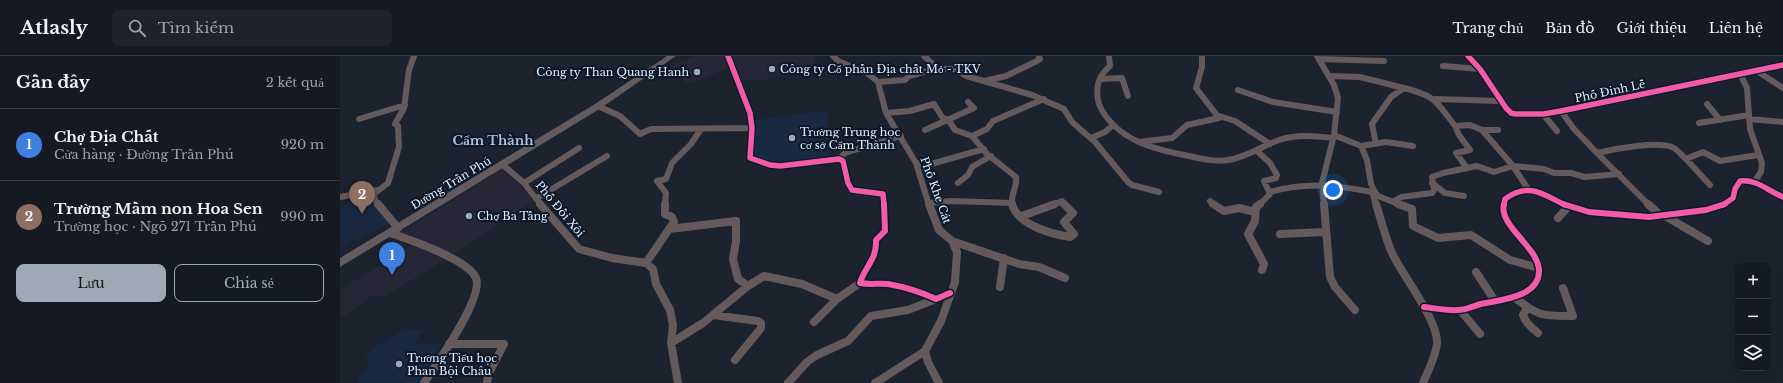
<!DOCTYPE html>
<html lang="vi">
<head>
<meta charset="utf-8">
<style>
  body { margin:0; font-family:"Libre Baskerville",serif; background:#1e232a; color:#f1f3f6 }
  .controls { position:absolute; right:12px; bottom:12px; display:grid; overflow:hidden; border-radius:8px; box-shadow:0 4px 16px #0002 }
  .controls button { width:36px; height:36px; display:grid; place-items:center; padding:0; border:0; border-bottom:1px solid #343840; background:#151a22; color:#f1f3f6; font:20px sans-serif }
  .you { position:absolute; left:993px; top:134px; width:14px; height:14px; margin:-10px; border:3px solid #fff; border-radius:50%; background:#1a73e8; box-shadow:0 0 0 6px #1a73e833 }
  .badge { display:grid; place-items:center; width:26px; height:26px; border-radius:50%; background:#9fa8b5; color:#fff; font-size:13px; font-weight:700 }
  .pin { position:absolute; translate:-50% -33px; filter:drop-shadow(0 1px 2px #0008) }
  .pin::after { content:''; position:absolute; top:21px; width:14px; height:12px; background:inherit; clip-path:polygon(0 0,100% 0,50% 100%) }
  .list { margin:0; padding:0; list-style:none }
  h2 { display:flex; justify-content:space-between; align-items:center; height:52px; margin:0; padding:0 16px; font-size:17px }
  h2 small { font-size:13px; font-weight:400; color:#9da1a5 }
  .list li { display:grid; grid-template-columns:26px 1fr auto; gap:12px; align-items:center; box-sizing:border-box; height:72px; padding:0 16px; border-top:1px solid #343840 }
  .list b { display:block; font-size:15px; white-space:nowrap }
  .list p { margin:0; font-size:13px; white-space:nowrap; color:#9da1a5 }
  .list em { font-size:13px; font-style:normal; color:#9da1a5 }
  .actions { display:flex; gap:8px; padding:12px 16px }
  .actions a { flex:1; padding:9px 0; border:1px solid #9fa8b5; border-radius:8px; text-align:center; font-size:14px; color:#9fa8b5 }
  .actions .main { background:#9fa8b5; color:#111 }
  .icon { flex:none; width:22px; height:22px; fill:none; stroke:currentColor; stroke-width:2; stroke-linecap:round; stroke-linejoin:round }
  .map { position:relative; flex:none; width:1443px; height:327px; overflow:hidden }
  header { display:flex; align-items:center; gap:24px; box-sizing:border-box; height:56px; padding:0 20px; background:#151a22; border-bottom:1px solid #343840 }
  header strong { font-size:19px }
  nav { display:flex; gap:22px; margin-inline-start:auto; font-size:14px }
  .search { width:280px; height:36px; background:#1e232a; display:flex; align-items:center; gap:10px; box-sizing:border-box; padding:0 14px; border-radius:8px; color:#9da1a5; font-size:15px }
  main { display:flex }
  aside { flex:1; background:#151a22 }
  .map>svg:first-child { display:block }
  .commercial { fill:#272636 }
  .built { fill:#192941 }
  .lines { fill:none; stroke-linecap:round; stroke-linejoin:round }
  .minor-far1 { stroke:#655a5b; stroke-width:6 }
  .minor { stroke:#655a5b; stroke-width:8 }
  .major { fill:#645b5f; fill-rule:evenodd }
  .cycleway-far1-casing { stroke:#0b182b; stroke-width:8 }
  .cycleway-casing { stroke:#0b182b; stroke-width:9 }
  .cycleway-far1 { stroke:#f35aa7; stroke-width:5.5 }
  .cycleway { stroke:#f35aa7; stroke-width:6 }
  .poi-dot { fill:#9fa8b5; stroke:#0b182b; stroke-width:1.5 }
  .labels { text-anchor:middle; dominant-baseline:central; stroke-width:4; stroke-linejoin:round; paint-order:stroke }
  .poi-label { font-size:11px; fill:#e6effd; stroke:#0b182b; text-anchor:start }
  .street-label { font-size:11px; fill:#e6effd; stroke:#0b182b }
  .quarter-label { font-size:13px; font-weight:bold; fill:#aebfda; stroke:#0b182b }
</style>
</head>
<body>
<header>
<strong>Atlasly</strong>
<div class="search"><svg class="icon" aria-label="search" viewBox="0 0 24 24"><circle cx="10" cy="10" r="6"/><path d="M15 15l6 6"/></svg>Tìm kiếm</div>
<nav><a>Trang chủ</a><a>Bản đồ</a><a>Giới thiệu</a><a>Liên hệ</a></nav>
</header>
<main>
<aside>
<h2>Gần đây<small>2 kết quả</small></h2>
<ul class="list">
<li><span class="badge" style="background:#3f7fe0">1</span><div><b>Chợ Địa Chất</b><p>Cửa hàng · Đường Trần Phú</p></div><em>920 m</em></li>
<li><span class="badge" style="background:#8d6e63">2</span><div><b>Trường Mầm non Hoa Sen</b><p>Trường học · Ngõ 271 Trần Phú</p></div><em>990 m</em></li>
</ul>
<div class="actions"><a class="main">Lưu</a><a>Chia sẻ</a></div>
</aside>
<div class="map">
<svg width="1443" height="327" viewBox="0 0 1443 327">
  <rect width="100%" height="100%" fill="#1c232e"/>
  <path class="commercial" d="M355,0H386L391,11L360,24L346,27L332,11L339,6Z
    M391,0H475L476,11L459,15L458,17L416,25L415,23L402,26Z
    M163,113L195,144L111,200L62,176Z
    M73,188L104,204L43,242L37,239H33L0,264V234Z"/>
  <path class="built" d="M488,54L490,102L441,108L420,104L415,100L414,64Z
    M29,137L31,146L51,166L0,192V151Z
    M69,274H83L74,289L102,287L78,327H17L20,320L30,315L26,300L33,292L62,275Z"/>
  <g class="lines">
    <path class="minor-far1" d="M388,0L410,57L412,72L410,102L430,109L440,110L499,103L503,105L508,127L512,134L543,138L544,149
      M493,0L498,5L527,17L538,26L546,57L576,107L589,149
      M584,0L598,13H615L626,20L692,39L724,53L732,66L755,86L788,126L792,129L819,136
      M769,0L770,10C767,13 764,15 762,19C755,29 756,46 763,56C782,86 817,94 849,100C862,103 875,106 888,104C907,101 922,90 939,84C957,78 975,80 993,82
      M977,0L994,29L998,42L994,79L982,127L984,149
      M1128,0L1140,13L1166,52L1171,57L1175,58H1203L1221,55L1443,9
      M979,3L1044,5
      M1103,10L1140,13
      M1417,15L1443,32
      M1400,18L1407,32L1410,73L1422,107L1421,116L1415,125
      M989,20L1020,21L1064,32
      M760,23L782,22L788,40
      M645,25L666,20L697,5L700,3L699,0
      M538,26L565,24L569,20L598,12
      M898,34L933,46L997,56
      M1095,43L1159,45
      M1367,48L1380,64
      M258,50L280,60L300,78L311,73L412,72
      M1221,55L1234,73L1257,97C1274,93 1320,84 1334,92C1339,95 1342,100 1346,103L1363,96L1380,105L1418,99
      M546,57L570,55L594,48L602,61L609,65L615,74L632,80
      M1203,58L1217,75
      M879,60L895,65L930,88
      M19,63L65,49
      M1409,63L1443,66
      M1359,67L1409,59
      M585,74L634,52L628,46
      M994,79L1021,90L1046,86L1073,90
      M751,82L765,76L772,70
      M799,86L832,82L847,69L879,62L856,32L862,11V0
      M1036,88L1032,68L1051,41L1064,32C1096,40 1096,45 1115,70
      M1021,90L1027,104L1031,128L1035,136L1038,140L1061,149
      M917,95L930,107L937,119L936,122L924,125L930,138L919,149
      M1257,97L1309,149
      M499,103L505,97L561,80
      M1346,103L1370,129
      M576,107L586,109L591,108L644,93
      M163,109L184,127L201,149
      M1127,112L1116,97L1130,94L1119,79L1115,70L1130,69L1142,74H1158
      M317,125L326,123L332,107L351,88L361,73
      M317,125L326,137L325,149
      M184,127L239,92
      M618,127L628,119L632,111L651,100
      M1092,127L1105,137L1124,140
      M1188,133L1173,110L1204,113L1214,117H1231L1245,121L1279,118
      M1032,135L1036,149
      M930,136C967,126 995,129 1032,136
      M0,141L38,134
      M197,142L267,100
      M870,145L874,149
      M1054,145L1061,141L1092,137L1094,134L1092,121L1103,117L1137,110L1154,116L1173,110L1142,74
      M589,147L611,145L672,147
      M39,149L35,144L34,138L48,127L59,91L58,70L55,68L64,52L69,14L74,0
      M672,149C670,139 678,130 676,121L647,98L632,80L647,73L653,65L704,43
      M713,149L722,145L725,149
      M1164,149L1165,143C1189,126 1203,138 1225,149
      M1383,149L1393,142L1395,133L1400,125C1417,123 1428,135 1443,141"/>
    <path class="minor" d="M38,148L58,172
      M200,148L239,193L272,202L306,207L313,213L316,228L330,254L333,269L331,287L338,327
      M544,148L545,175L536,184C537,204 525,210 520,227C530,229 539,227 548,228C565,231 581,236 596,243L610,237
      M589,148L599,174L612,185L679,208L699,211L725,222
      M672,148C678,169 711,178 730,181L734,178L724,166L733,157L724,148
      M873,148L884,155L899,152L915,156
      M920,148L916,151L915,165L908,178L924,208L922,214
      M984,148L990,221L995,231L1015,254
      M1036,148C1041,164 1045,181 1052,197C1063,220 1098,264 1097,287C1096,300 1088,315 1083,327
      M1058,148L1072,153L1073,170L1098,182L1131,179L1170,204L1199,212
      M1223,148L1249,156L1309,161L1366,154L1385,148
      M1308,148L1321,160
      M682,160L715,148
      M1325,160L1368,185
      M1218,162L1229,150
      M329,173L396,165V185L393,203L398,223L408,230
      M50,177C68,183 129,204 136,222C144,242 96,309 84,327
      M940,178L986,176
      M306,207L334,166L332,161L325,158V148
      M1136,216L1155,245
      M660,231L664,202
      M1175,242C1200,261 1202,260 1233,260L1223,232
      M1084,251C1095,252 1106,255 1118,254C1126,254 1133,250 1141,248C1161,244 1200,241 1199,214C1198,191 1158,169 1164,148
      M1187,252L1183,259C1186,267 1191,272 1198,277
      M1120,254L1140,278
      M373,259L418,265L421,267V272L395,304
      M474,266L497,243L520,227
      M331,287L363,267L408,230L424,220L462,228L497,243
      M109,288H164L148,319L147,327
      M448,327L467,306L477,299L508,285L531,260L568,254L596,243
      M535,327L585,295
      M599,327L588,306L585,295L601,265L615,226L617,196L612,185"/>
    <path class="major" d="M327,0H336L261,52L0,211V202L255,48Z"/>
    <defs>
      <path id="cycleway-far1" d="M388,0L410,57L412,72L410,102L430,109L440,110L499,103L503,105L508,127L512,134L543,138L544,149
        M1128,0L1140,13L1166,52L1171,57L1175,58H1203L1221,55L1443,9
        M1164,149L1165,143C1189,126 1203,138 1225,149
        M1383,149L1393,142L1395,133L1400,125C1417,123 1428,135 1443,141"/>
      <path id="cycleway" d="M544,148L545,175L536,184C537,204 525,210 520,227C530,229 539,227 548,228C565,231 581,236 596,243L610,237
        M1223,148L1249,156L1309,161L1366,154L1385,148
        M1084,251C1095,252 1106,255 1118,254C1126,254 1133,250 1141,248C1161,244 1200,241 1199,214C1198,191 1158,169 1164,148"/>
    </defs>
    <use href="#cycleway-far1" class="cycleway-far1-casing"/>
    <use href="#cycleway" class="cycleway-casing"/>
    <use href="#cycleway-far1" class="cycleway-far1"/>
    <use href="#cycleway" class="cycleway"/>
  </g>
  <g class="poi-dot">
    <circle cx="432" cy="13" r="4"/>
    <circle cx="357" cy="16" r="4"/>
    <circle cx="452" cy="82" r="4"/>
    <circle cx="129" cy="160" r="4"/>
    <circle cx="59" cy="308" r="4"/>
  </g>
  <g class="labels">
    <g class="poi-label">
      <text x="440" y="13">Công ty Cổ phần Địa chất Mỏ - TKV</text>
      <text x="349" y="16" text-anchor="end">Công ty Than Quang Hanh</text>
      <text x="460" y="76">Trường Trung học<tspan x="460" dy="13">cơ sở Cẩm Thành</tspan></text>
      <text x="137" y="160">Chợ Ba Tầng</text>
      <text x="67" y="302">Trường Tiểu học<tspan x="67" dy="13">Phan Bội Châu</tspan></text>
    </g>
    <g class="street-label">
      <text transform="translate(1270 35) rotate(-12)">Phố Đinh Lễ</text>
      <text transform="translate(111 127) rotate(-31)">Đường Trần Phú</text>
      <text transform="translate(596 134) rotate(70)">Phố Khe Cát</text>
      <text transform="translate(220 153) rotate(50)">Phố Đồi Xôi</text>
    </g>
    <g class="quarter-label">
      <text x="153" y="84">Cẩm Thành</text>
    </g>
  </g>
</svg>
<div class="controls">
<button>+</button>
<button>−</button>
<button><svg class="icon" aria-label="layers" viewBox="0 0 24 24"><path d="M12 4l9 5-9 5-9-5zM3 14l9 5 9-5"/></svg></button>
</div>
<div class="you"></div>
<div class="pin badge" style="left:52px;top:219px;background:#3f7fe0">1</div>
<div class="pin badge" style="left:22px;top:158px;background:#8d6e63">2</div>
</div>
</main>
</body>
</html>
